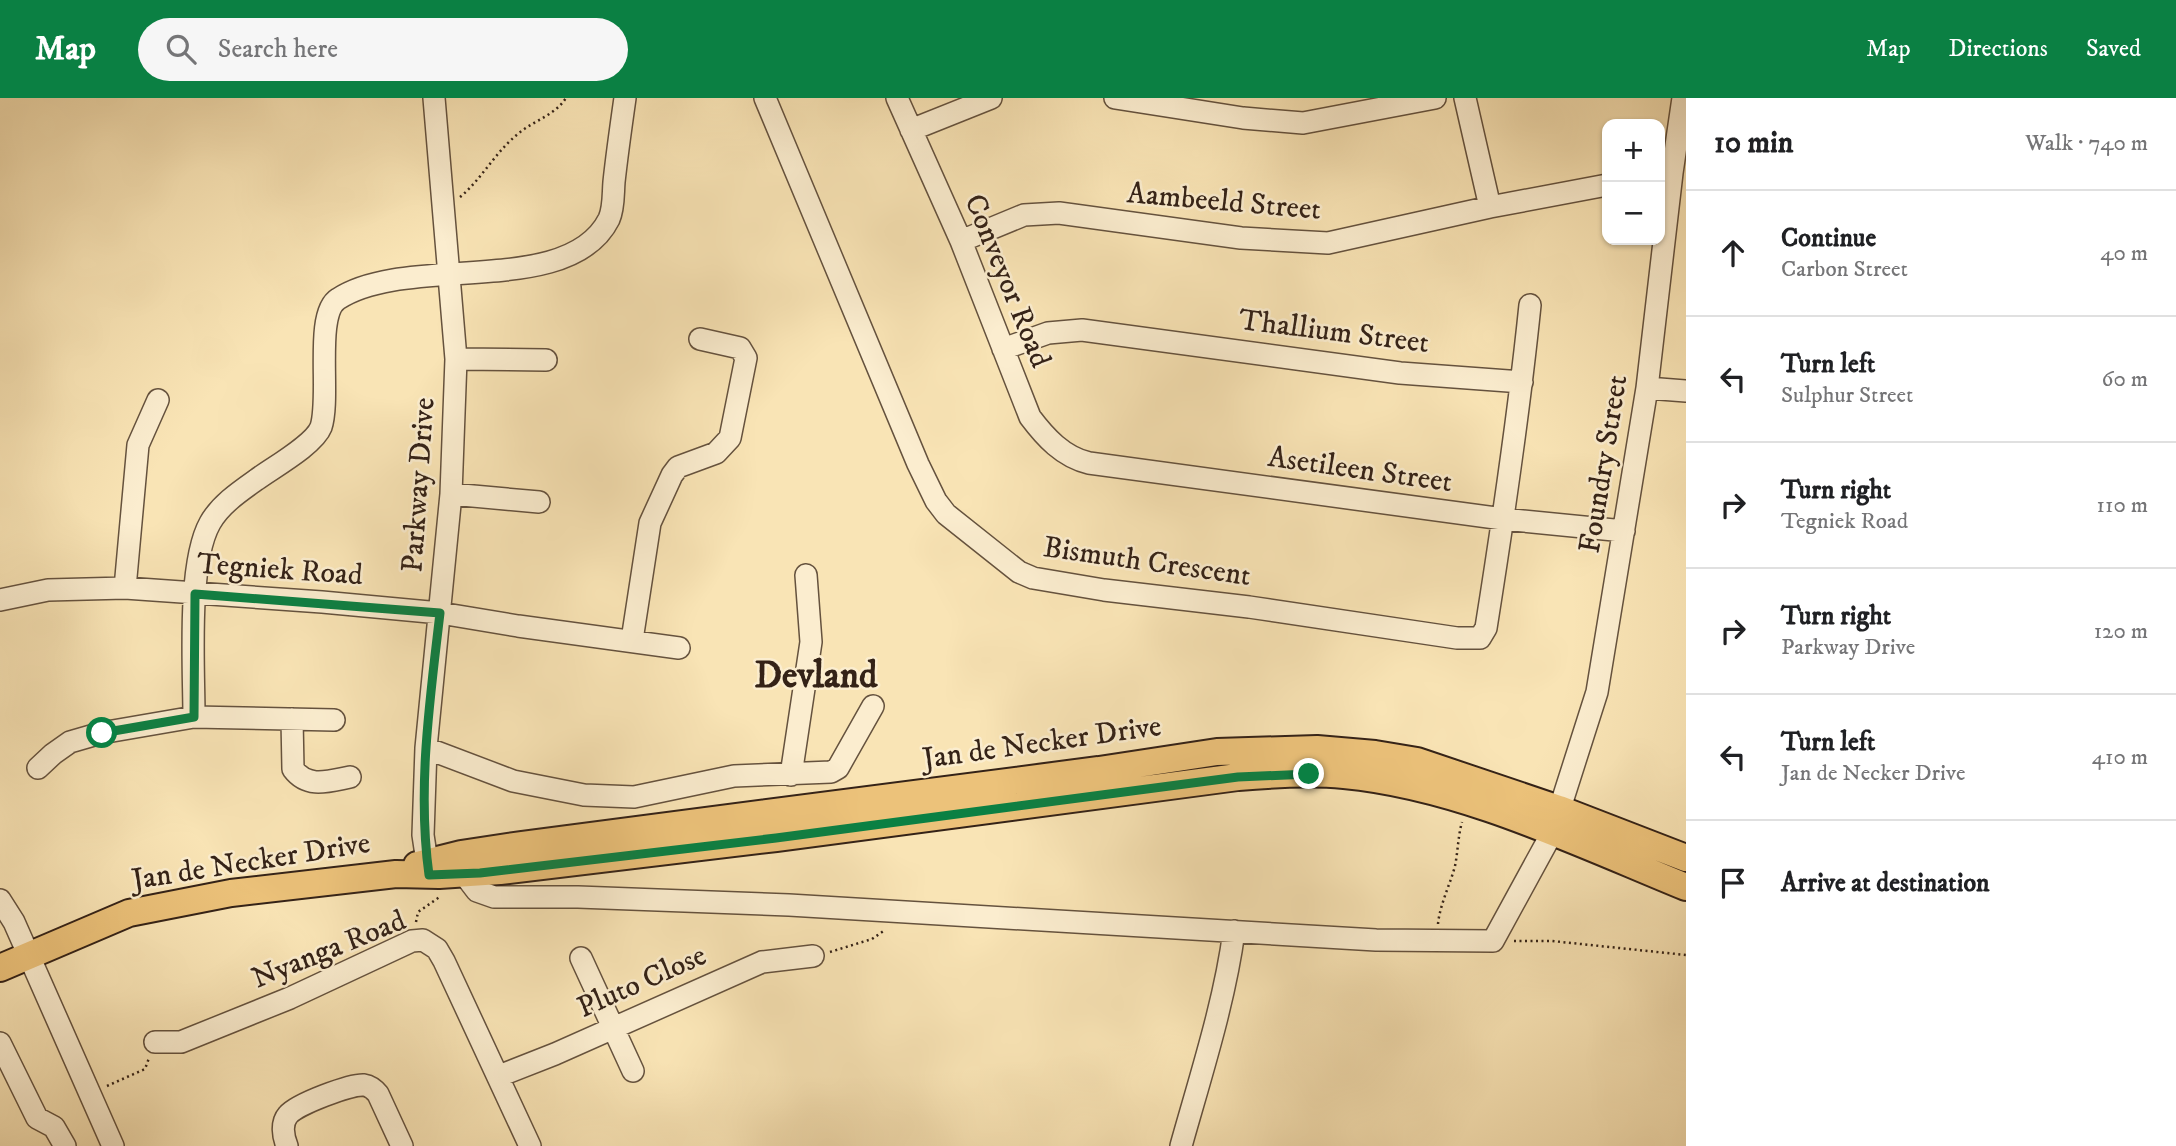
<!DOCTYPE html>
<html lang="en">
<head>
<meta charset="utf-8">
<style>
  body { margin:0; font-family:"IM FELL DW Pica",serif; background:#f6f6f6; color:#202124 }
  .controls { position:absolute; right:21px; top:21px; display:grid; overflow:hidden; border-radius:14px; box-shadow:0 2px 5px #0004 }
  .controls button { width:63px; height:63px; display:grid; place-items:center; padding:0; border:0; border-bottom:2px solid #e0e0e0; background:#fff; color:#202124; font:35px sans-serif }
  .stop { position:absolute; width:21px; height:21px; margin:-16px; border:5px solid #0b8043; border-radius:50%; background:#fff }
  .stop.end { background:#0b8043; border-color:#fff; box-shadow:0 2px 7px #0008 }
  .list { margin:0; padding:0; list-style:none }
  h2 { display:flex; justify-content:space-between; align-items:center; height:91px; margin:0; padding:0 28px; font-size:30px }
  h2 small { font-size:23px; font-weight:400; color:#757577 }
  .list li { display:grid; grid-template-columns:46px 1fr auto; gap:21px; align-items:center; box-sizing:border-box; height:126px; padding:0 28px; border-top:2px solid #e0e0e0 }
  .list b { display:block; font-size:26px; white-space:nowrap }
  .list p { margin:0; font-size:23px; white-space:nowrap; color:#757577 }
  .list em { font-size:23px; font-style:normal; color:#757577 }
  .icon { flex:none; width:38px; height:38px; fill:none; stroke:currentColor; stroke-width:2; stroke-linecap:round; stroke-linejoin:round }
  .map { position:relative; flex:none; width:1686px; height:1048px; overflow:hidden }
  header { display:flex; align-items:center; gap:42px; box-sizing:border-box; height:98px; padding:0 35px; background:#0b8043; color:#fff }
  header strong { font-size:33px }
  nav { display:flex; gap:38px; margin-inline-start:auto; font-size:24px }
  .search { width:490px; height:63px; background:#f6f6f6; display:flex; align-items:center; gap:18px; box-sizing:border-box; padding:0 24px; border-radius:38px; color:#757577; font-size:26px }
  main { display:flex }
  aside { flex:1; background:#fff }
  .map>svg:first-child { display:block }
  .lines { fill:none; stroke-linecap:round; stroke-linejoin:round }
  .minor-casing { stroke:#65523e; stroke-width:24 }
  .major-casing { stroke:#342217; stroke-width:30 }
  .path { stroke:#342217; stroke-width:2.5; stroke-dasharray:2 3.5; stroke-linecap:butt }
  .minor { stroke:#fbedcf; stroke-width:21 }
  .major { stroke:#ecc27a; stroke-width:26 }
  .route { stroke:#0b8043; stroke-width:9 }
  .labels { text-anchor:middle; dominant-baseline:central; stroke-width:5; stroke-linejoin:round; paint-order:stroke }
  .street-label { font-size:30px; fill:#342217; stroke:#fbedcf }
  .district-label { font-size:37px; font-weight:bold; fill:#342217; stroke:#fbedcf }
</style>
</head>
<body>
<header>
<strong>Map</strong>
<div class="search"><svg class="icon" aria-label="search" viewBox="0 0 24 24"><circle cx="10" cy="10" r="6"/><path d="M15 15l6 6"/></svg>Search here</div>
<nav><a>Map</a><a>Directions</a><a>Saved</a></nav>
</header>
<main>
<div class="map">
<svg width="1686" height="1048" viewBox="0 0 1686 1048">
  <rect width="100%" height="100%" fill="#f9e4b5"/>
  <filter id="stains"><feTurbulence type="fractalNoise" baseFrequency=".00286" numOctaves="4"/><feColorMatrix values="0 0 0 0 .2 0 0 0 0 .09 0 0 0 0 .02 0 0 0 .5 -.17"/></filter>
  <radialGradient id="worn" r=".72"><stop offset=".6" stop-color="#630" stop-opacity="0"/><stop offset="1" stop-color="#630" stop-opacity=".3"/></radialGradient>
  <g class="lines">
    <defs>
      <path id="minor" d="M765,0L918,366L936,403L946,416L1019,474L1033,480L1104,492L1249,509L1457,540H1480L1486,530C1503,423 1519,315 1530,207
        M897,0L961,143L1030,319C1045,339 1063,359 1089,365L1503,421L1624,433
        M1115,0L1243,20L1303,25L1435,0
        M1465,0L1490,109
        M911,32L991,0
        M961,143L1024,117L1059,115L1241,140L1328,145L1490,109L1607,87
        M1003,251L1048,235L1082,232L1400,275L1522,284
        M456,261L546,262
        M1647,290L1686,293
        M451,396L539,404
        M125,490L138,347L158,302
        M0,502L48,492L125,490L322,504L440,515L518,528L679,550
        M632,542L650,425L672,377L678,369L716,355L730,340L746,260L740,250L700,241
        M194,619C194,570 187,466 210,425C220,407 239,394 256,382C272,370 314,347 321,329C331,299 314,216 338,201C408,155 569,201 609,121C614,110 613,96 614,84C617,56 621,28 625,0
        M292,621L293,671C308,691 329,683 350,679
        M426,650L513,683L584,697L634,699L734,678L831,674L838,670L873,608
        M38,670L53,656L70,644L101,635L194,619L334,622
        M791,677L811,544L806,477
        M464,776L477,793L494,799H578L789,807L1376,842L1493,843L1552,735L1597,594L1647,290L1672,75L1683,0
        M429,777L423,737L426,650L451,396L456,261L434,0
        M0,802L14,824L113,1048
        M581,860L633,973
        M155,944H181L290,900L412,843L423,842L437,851L444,863L530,1048
        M0,945L37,1020L54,1029L65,1048
        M499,978L555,956L762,864L813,858
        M287,1048C283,1038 281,1025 288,1017C297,1006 351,986 364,987C370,988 374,991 378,996L402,1048
        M1181,1048C1200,980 1225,903 1234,833"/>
      <path id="major" d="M417,767L461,756L521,747L1099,672L1217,654L1317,651L1375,656L1417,663L1559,711L1686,760
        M0,870L129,815L231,795L396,776L439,777L500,773L776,740L1238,679C1273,676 1309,674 1344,677C1461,688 1578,745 1686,789"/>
    </defs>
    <use href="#minor" class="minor-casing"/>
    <use href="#major" class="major-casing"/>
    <path class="path" d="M460,99C482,81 495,54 519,35C535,22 555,17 566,0
      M416,824L418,814L441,798
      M1438,826C1440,806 1450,787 1455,768C1458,753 1458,738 1462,724
      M1514,843H1552L1686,857
      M830,854L872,841L885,832
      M107,988L145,971L149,960"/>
    <use href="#minor" class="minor"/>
    <use href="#major" class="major"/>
  </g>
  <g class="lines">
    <path class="route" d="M102,635L194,619L195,496L440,515C430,601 417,690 429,777L480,775L776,740L1238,679L1309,676"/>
  </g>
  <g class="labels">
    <g class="street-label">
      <text transform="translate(1224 104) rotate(5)">Aambeeld Street</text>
      <text transform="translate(1007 183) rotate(68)">Conveyor Road</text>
      <text transform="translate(1334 234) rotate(7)">Thallium Street</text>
      <text transform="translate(1604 366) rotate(-81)">Foundry Street</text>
      <text transform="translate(1360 372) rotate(8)">Asetileen Street</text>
      <text transform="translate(419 387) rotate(-86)">Parkway Drive</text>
      <text transform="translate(1147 464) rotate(8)">Bismuth Crescent</text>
      <text transform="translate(280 472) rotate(4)">Tegniek Road</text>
      <text transform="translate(1042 645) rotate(-8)">Jan de Necker Drive</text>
      <text transform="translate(251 764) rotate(-9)">Jan de Necker Drive</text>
      <text transform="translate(329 852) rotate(-22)">Nyanga Road</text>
      <text transform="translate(642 884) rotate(-24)">Pluto Close</text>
    </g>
    <g class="district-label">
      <text x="816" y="578">Devland</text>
    </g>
  </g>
  <rect width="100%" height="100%" filter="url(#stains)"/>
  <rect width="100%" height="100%" fill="url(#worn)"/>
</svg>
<div class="controls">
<button>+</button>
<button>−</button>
</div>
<div class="stop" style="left:102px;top:635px"></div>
<div class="stop end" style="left:1309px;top:676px"></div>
</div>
<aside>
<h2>10 min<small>Walk · 740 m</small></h2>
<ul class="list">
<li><svg class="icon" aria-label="ahead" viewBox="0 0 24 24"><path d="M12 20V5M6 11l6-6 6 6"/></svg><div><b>Continue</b><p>Carbon Street</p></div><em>40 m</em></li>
<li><svg class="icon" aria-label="left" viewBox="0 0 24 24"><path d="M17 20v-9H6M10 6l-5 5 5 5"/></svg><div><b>Turn left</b><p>Sulphur Street</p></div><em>60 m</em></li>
<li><svg class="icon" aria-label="right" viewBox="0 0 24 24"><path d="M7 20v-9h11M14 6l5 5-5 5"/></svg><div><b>Turn right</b><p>Tegniek Road</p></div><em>110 m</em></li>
<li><svg class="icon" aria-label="right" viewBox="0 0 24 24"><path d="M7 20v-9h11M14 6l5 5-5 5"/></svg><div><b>Turn right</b><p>Parkway Drive</p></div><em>120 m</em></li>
<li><svg class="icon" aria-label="left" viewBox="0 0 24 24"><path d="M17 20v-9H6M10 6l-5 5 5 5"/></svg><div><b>Turn left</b><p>Jan de Necker Drive</p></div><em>410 m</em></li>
<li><svg class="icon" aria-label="arrive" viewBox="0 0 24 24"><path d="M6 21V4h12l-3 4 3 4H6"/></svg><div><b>Arrive at destination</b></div></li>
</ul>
</aside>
</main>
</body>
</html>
